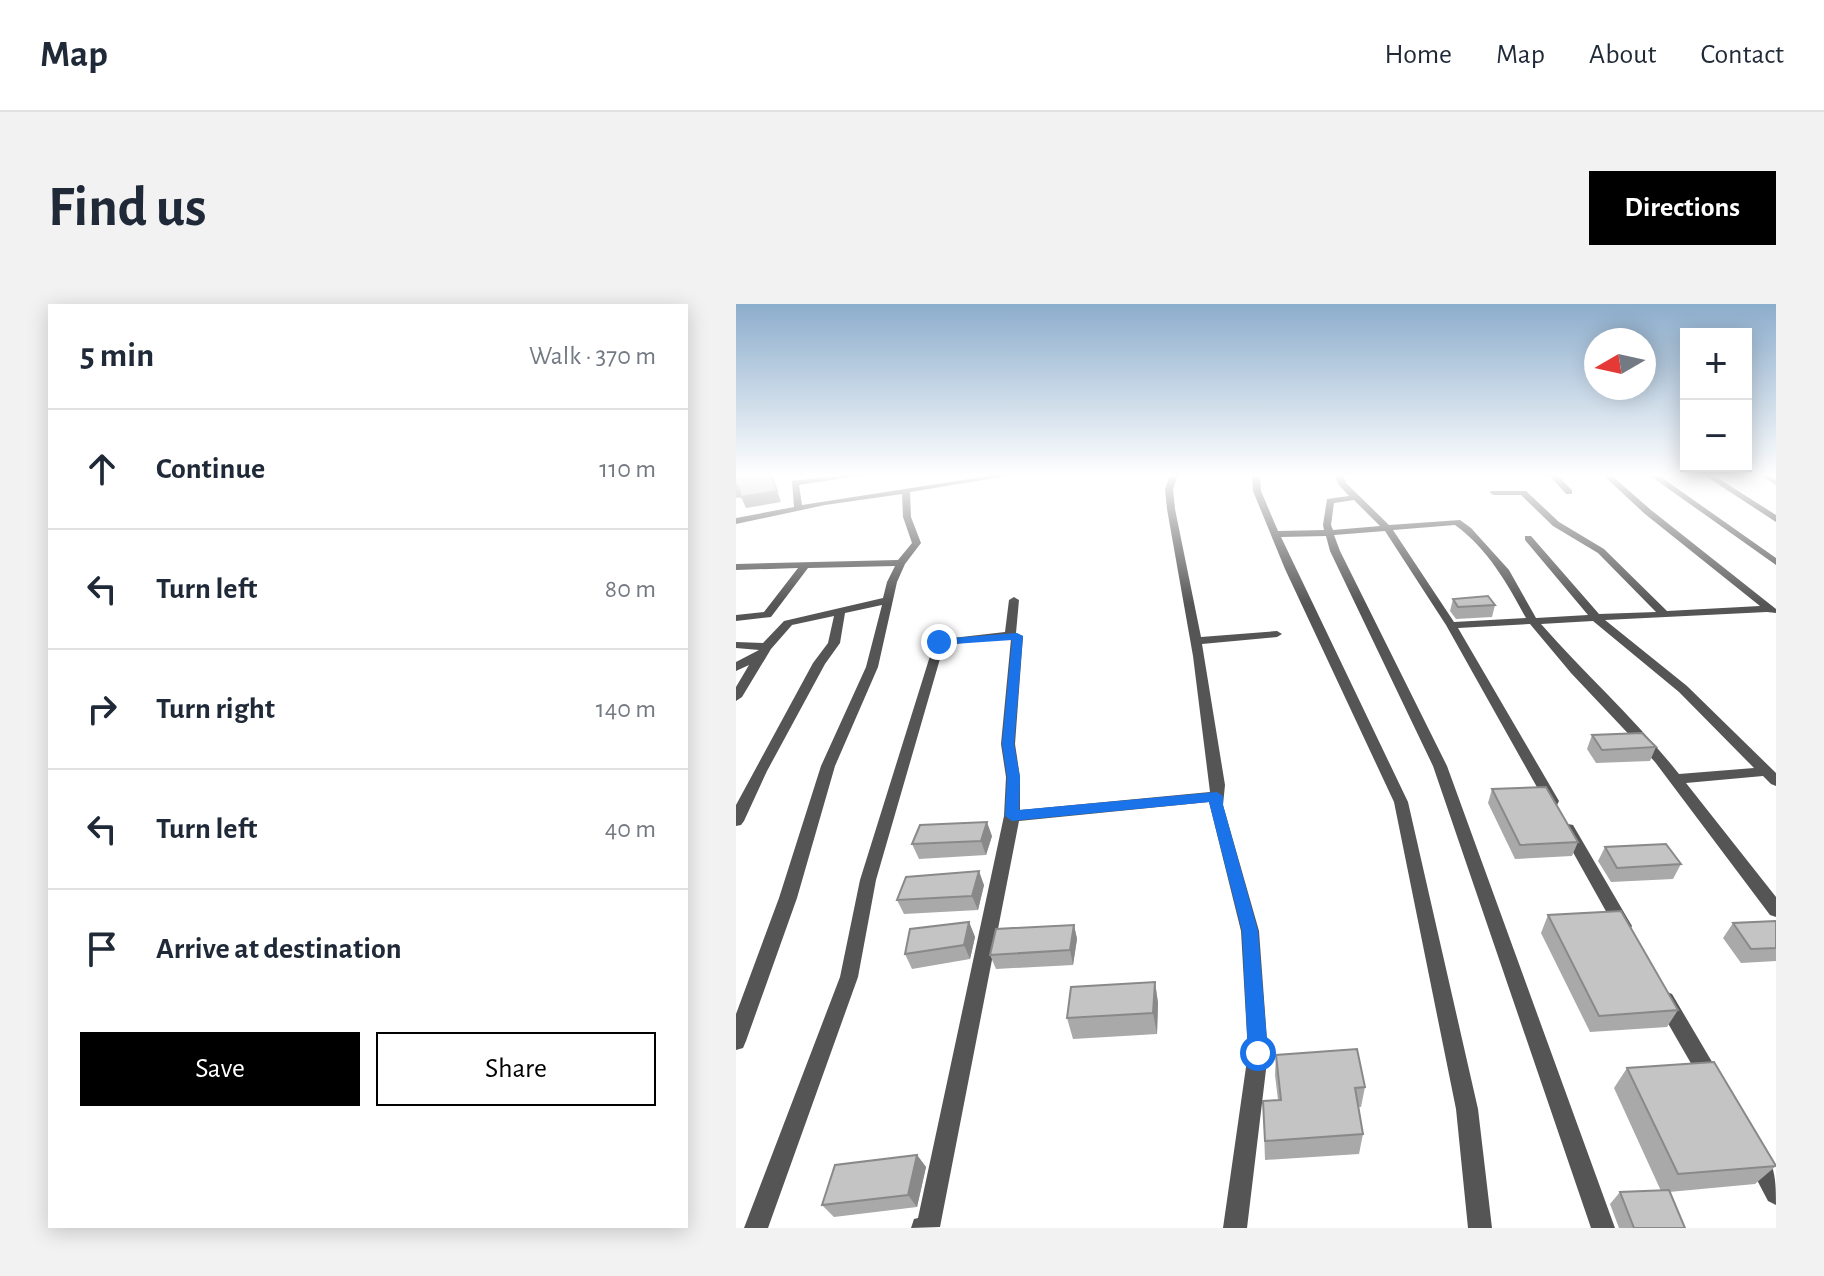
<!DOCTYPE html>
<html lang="en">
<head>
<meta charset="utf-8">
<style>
  body { margin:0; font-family:"Alegreya Sans",sans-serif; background:#f2f2f3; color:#1f2937 }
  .controls { position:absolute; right:24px; top:24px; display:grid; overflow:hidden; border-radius:0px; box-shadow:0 4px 20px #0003 }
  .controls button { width:72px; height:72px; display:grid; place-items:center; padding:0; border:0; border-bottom:2px solid #e0e1e3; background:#fff; color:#1f2937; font:40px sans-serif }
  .compass { position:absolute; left:848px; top:24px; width:72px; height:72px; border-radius:50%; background:#fff; box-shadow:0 4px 20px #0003; rotate:261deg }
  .stop { position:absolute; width:24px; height:24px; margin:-18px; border:6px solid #1a73e8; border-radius:50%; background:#fff }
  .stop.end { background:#1a73e8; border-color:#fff; box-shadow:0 2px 8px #0008 }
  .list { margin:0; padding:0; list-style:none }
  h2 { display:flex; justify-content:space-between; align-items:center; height:104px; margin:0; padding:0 32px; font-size:34px }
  h2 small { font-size:26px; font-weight:400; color:#747a83 }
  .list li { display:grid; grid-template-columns:52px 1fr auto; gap:24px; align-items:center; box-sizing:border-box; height:120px; padding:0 32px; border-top:2px solid #e0e1e3 }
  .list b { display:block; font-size:30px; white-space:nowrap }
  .list em { font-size:26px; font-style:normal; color:#747a83 }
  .actions { display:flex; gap:16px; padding:24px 32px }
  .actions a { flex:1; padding:18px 0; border:2px solid #000; border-radius:0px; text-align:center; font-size:28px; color:#000 }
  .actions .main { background:#000; color:#fff }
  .icon { flex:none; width:44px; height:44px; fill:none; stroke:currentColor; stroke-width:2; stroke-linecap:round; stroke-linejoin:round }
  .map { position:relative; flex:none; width:1040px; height:924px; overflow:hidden; border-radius:0px }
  header { display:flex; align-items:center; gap:48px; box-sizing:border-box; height:112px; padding:0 40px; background:#fff; border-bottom:2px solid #e0e1e3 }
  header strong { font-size:38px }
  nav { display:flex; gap:44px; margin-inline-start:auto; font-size:28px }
  .intro { display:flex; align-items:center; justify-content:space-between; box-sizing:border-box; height:192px; padding:0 48px }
  h1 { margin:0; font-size:56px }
  .button { padding:20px 36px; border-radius:0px; background:#000; color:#fff; font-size:28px; font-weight:700 }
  main { display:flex; gap:48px; padding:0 48px }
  aside { flex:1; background:#fff; border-radius:0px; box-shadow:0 4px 20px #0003 }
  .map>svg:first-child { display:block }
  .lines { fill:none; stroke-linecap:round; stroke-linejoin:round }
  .street { fill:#555; fill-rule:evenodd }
  .wall { fill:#a9a9a9 }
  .shaded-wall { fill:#898989 }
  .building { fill:#c4c4c4; stroke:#898989; stroke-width:2 }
  .route { fill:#1a73e8 }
</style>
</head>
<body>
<header>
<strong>Map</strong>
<nav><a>Home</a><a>Map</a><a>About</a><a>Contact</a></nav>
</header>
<div class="intro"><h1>Find us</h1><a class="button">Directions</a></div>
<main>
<aside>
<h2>5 min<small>Walk · 370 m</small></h2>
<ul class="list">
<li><svg class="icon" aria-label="ahead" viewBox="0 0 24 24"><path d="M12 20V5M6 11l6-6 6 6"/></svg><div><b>Continue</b></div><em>110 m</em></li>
<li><svg class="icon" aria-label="left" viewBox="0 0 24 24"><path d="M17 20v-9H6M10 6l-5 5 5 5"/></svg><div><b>Turn left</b></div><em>80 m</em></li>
<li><svg class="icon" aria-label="right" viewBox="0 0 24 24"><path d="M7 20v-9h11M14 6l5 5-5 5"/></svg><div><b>Turn right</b></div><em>140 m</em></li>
<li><svg class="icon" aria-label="left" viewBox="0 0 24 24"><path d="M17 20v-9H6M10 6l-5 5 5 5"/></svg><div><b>Turn left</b></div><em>40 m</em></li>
<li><svg class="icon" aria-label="arrive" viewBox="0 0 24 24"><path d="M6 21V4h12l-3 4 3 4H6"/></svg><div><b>Arrive at destination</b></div></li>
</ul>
<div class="actions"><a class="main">Save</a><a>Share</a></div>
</aside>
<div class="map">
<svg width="1040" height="924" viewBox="0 0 1040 924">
  <rect width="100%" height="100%" fill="#fff"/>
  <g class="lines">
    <path class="street" d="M106,171H128L63,181L66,201L259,171H277L174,188L175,213L185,239L169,260L161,278L142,363L99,462L61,594L10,737L7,744L0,746V710L43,594L85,462L130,363L146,301L109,309L104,339L89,360L31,467L8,517L5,521L0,522V501L77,359L92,339L98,312L56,321L35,345L6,393L0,397V383L13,361L0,367V358L23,346L0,344V338L27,339L48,317L147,294L151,278L159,262L72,264L35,313L0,317V311L28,308L62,264L0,266V260L162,256L176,239L167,213L166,190L89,201L0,220V214L58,203L56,177Z
      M434,171H442L437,185L439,205L465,333L541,327L546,330L541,333L466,340L489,481L487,501L523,627L532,749L511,924H487L512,749L505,627L473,498L283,517L204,923L175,924L178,915L182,914L268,512L270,473L265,440L275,335L272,334L208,341L140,576L122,673L32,924H8L104,673L124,576L199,336L269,328L273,296L278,293L283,296L280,329L287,332L279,440L284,473V506L474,488L457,352L431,205L429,185Z
      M516,171H524L525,187L542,227L588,226L587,221L591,195L613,192L602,180L599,171H607L610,179L653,221L724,216L735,224L773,266L800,314L852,311L789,236V232H795L863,310L920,308L862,249L817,222L785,191H758L754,189L755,187H790L823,218L868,245L931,307L1024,302L909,210L867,171H875L915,206L1040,305V309L1031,308L869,316L951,382L1040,469V482L1035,480L1027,472L950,479L1040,593V613L1034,611L919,458L835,369L794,320L722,324L823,497L821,501H811L710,321L649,227L598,231L604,247L711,462L879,924H855L697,462L594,247L590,232L545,233L672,498L742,805L756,924H732L720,805L658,498L549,265L517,187ZM618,196L644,222L597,226L595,221L598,199ZM719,221C752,245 771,279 790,314L718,318L657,226ZM857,317L943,388L1018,464L943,470C901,417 850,371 805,320Z
      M813,171H821L836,186V190H830Z
      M913,171H922L1040,254V261Z
      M968,171H977L1040,211V218Z
      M1024,171H1033L1040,176V181Z
      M832,520L837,521L893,617L896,622L893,627L887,629L881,627L824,525L827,521Z
      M929,687L936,690L982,768L986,775L982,782L975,785L968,782L922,702L919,696L922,690Z
      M1021,844C1040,853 1040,880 1040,901L1032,897L1010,855L1013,847Z"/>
  </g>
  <path class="wall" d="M717,295L759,301L756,313L720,315L714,307Z
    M856,431L920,443L914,457L860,459L851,445Z
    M756,485L842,538L836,552L779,555L752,499Z
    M256,532L250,551L183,555L176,540Z
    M869,543L945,560L937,575L875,578L862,557Z
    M248,581L242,606L168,610L161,596Z
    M812,611L942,706L931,723L854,728L805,629Z
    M1040,617V657L1005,659L987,634L997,619Z
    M233,618L239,633L234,655L176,665L169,650Z
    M338,621L341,635L337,661L260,665L254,651Z
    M419,678L422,699L421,730L337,735L331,714Z
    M540,751L629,783L625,803H622L627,830L623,850L529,856L527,797L542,796L539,771Z
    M891,764L1040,862L1019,880L933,888L949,924H883L874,900L884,888L925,887L878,784Z
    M181,851L190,863L181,903L98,913L86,901Z"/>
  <path class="shaded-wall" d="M36,171L45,198L10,204L5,193L0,194V182Z
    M251,518L256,532L250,551L245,537Z
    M243,567L248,581L242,606L236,592Z
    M233,618L239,633L234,655L228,641Z
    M338,621L341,635L337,661L334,646Z
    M419,678L422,699L421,730L417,709Z
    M181,851L190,863L181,903L172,891Z"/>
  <path class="building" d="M0,171H35L41,187L5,193L2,182H0Z
    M752,292L759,301L722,303L717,295Z
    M906,429L920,443L866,446L856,431Z
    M810,483L842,538L784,541L756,485Z
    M251,518L245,537L176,540L184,521Z
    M930,540L945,560L881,564L869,543Z
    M243,567L236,592L161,596L170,573Z
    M885,607L942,706L863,712L812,611Z
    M1040,617V644L1015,645L997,619Z
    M233,618L228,641L169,650L174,625Z
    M338,621L334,646L254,651L260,625Z
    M419,678L417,709L331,714L335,683Z
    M621,745L629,783L619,784L627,830L529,837L527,797L545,796L540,751Z
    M978,758L1040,862L942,870L891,764Z
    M181,851L172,891L86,901L99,861Z
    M933,886L949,924H898L884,888Z"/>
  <linearGradient id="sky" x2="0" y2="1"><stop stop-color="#8cadcc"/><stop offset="0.57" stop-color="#fff"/><stop offset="1" stop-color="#fff" stop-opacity="0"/></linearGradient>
  <rect width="1040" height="300" fill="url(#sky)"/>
  <path class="route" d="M281,329L287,332L278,440L284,473L283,506L481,488L487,492V501L522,627L532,749L529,755L522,758L515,755L512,749L506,627L473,498L276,517L269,512L271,473L266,440L276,336L203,341L197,338L203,335Z"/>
</svg>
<div class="controls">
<button>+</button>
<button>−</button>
</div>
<svg class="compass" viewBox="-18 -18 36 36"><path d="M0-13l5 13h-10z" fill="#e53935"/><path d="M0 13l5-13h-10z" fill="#747a83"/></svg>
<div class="stop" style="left:522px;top:749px"></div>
<div class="stop end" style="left:203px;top:338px"></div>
</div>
</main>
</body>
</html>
